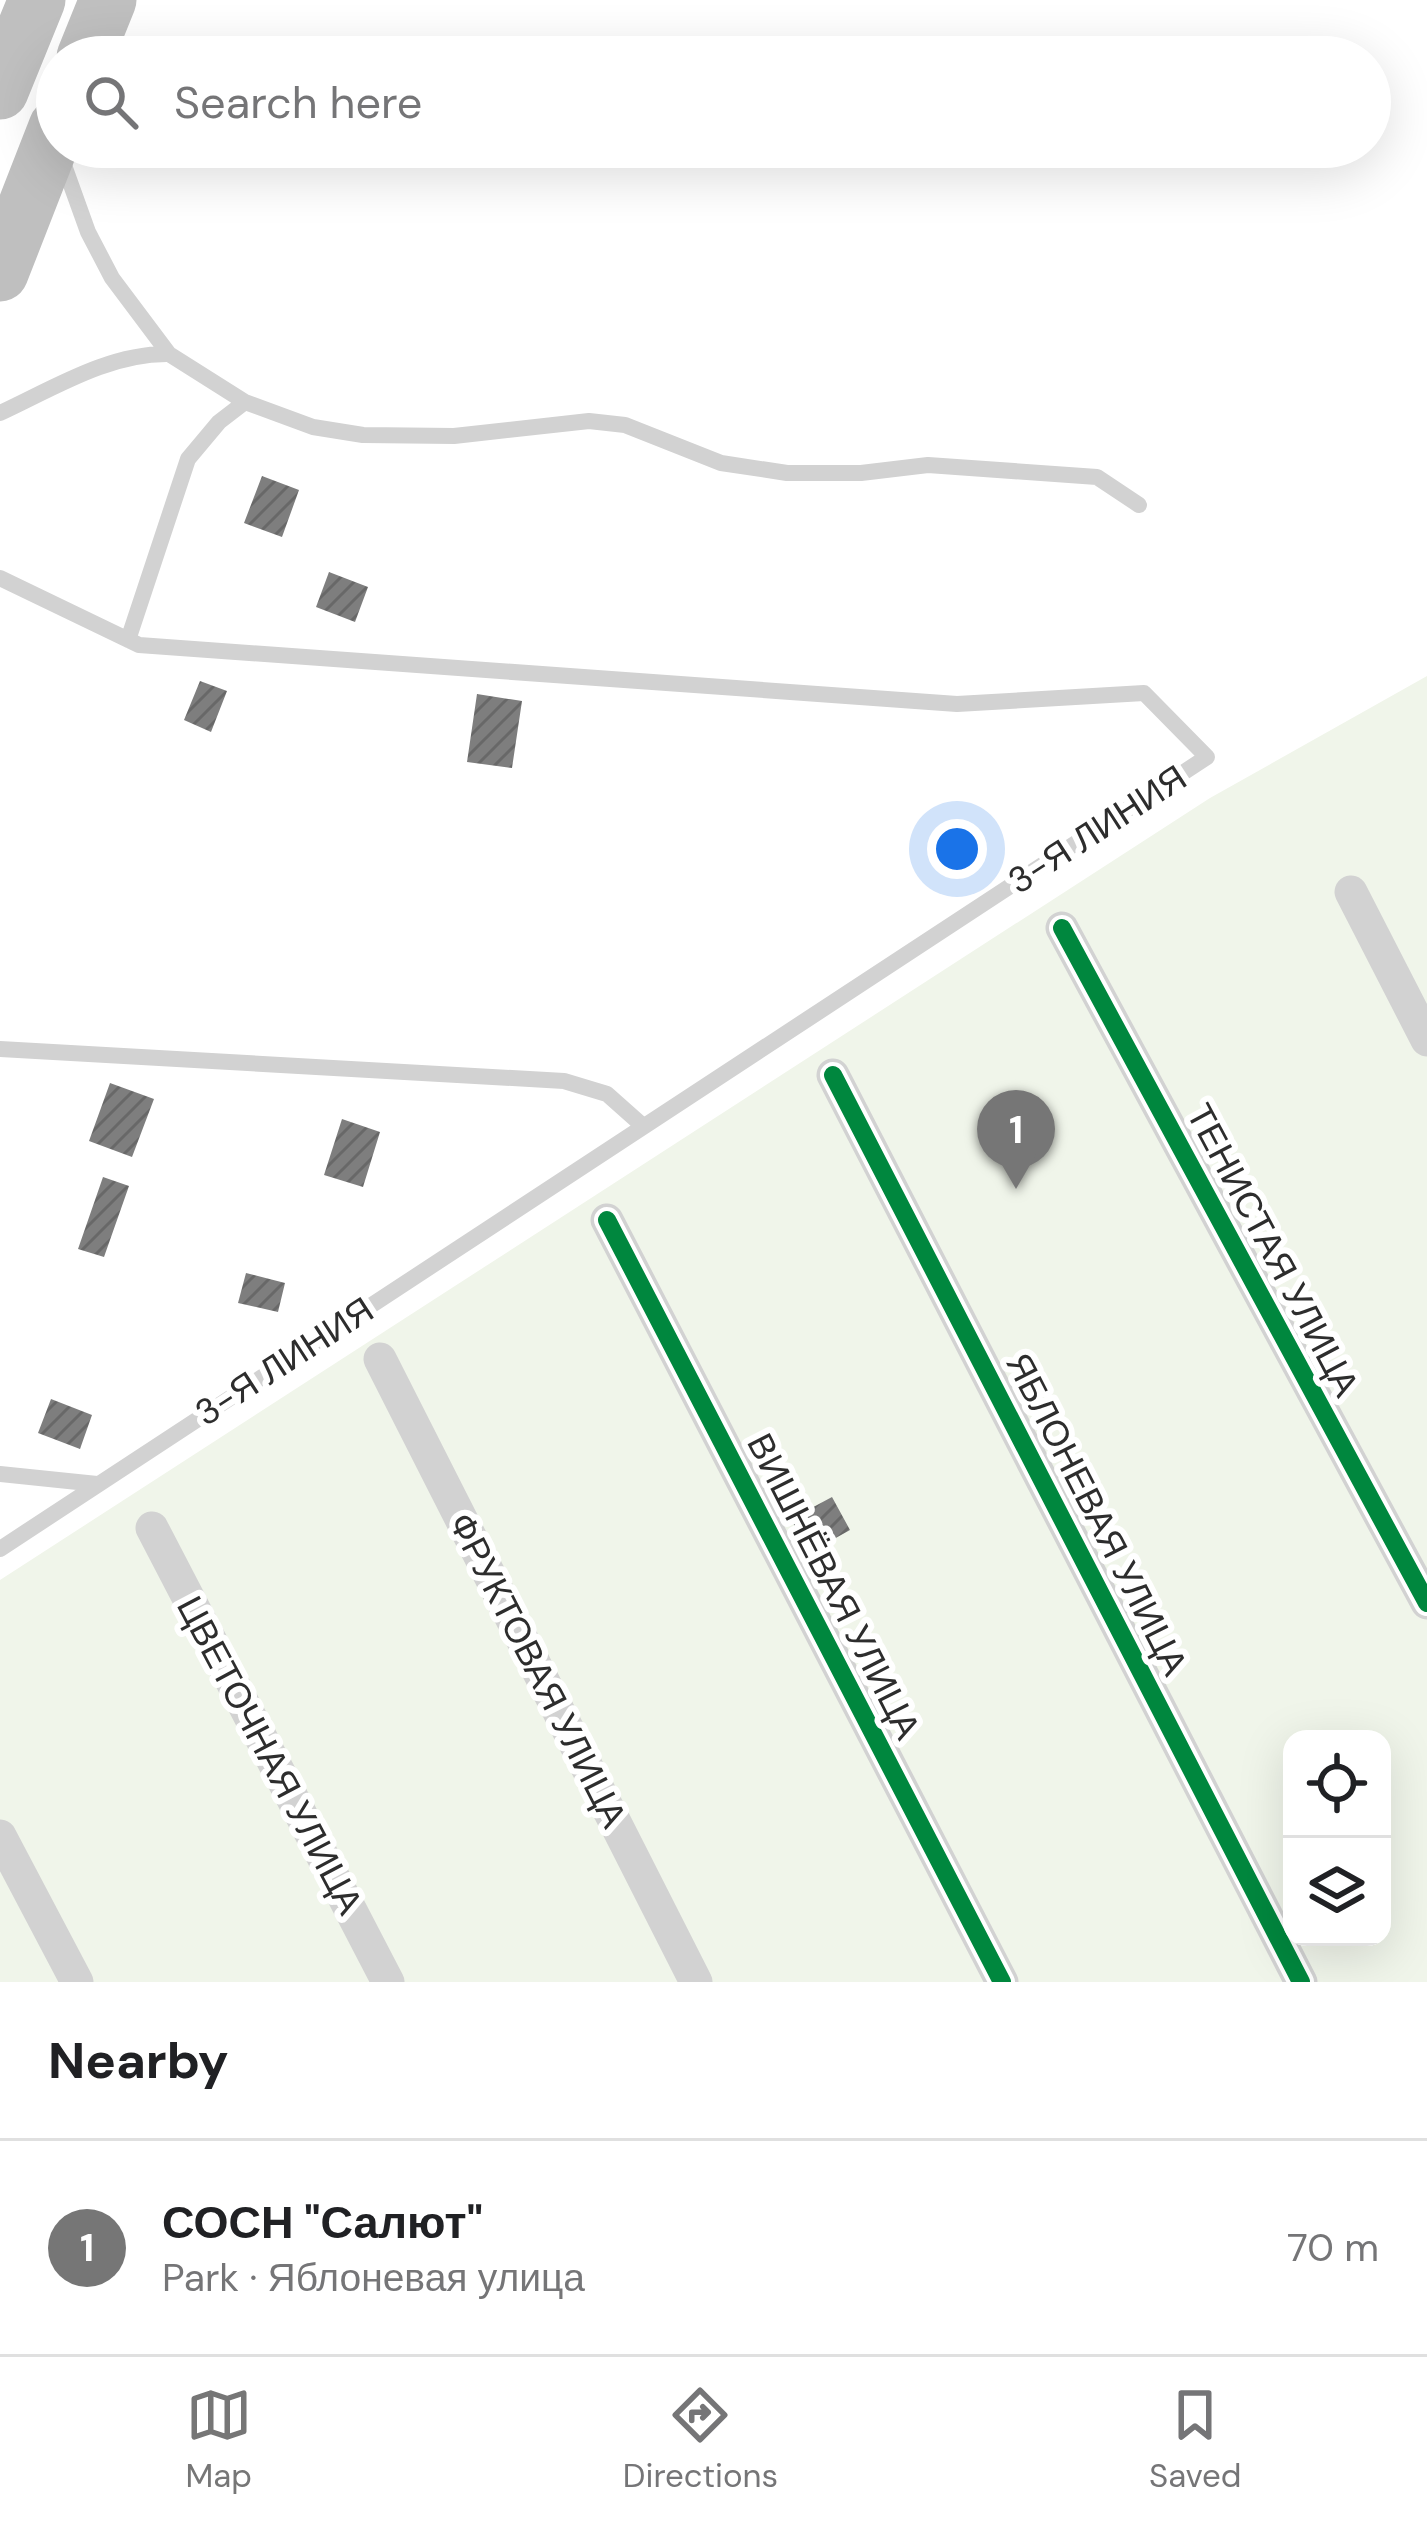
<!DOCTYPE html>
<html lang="en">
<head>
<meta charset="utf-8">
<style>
  body { margin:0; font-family:"DM Sans",sans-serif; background:#f2f2f2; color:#202124 }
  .controls { position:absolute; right:36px; bottom:36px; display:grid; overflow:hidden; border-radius:24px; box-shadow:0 12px 48px #0002 }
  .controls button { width:108px; height:108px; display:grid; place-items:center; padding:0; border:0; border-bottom:3px solid #e0e0e0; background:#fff; color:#202124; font:60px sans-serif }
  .you { position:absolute; left:957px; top:849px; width:42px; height:42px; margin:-30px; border:9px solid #fff; border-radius:50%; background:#1a73e8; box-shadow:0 0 0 18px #1a73e833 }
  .badge { display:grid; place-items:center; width:78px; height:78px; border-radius:50%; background:#767676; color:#fff; font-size:39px; font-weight:700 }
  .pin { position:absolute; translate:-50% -99px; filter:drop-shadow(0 3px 6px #0008) }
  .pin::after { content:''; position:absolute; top:63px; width:42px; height:36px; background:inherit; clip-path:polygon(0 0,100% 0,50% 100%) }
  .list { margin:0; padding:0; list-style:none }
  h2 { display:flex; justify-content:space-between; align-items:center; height:156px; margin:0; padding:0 48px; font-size:51px }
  h2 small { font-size:39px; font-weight:400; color:#757577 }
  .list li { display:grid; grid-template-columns:78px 1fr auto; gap:36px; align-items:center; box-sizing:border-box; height:216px; padding:0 48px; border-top:3px solid #e0e0e0 }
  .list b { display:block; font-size:45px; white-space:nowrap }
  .list p { margin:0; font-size:39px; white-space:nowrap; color:#757577 }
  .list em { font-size:39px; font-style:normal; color:#757577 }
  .icon { flex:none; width:66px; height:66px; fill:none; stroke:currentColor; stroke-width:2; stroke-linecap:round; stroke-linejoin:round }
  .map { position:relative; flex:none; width:1427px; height:1982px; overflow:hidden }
  .search { position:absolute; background:#fff; box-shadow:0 12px 48px #0002; left:36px; right:36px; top:36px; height:132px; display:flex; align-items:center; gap:30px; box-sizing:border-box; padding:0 42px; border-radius:66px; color:#757577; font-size:45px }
  .sheet { height:372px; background:#fff }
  nav { display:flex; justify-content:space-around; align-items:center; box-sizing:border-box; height:168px; border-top:3px solid #e0e0e0; background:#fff; font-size:33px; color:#757577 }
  nav a { display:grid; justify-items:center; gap:6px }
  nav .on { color:#767676 }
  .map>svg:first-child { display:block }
  .green { fill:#f0f5ea; fill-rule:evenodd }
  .building { fill:url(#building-hatch) }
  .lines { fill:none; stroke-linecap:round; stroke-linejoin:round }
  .lane { stroke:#d2d2d2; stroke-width:16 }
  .street { stroke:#d2d2d2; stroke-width:33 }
  .highway { stroke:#bfbfbf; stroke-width:57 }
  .cycleway-casing { stroke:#fff; stroke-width:26 }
  .cycleway { stroke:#00873e; stroke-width:18 }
  .labels { text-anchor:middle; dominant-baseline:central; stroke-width:12; stroke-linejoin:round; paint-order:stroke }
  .street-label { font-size:36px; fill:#2d2d2d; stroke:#fff }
</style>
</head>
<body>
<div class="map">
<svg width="1427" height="1982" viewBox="0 0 1427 1982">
  <defs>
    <pattern id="building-hatch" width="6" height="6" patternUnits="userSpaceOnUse" patternTransform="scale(3)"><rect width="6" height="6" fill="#7e7e7e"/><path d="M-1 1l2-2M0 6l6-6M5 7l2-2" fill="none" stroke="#686868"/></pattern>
  </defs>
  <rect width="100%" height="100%" fill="#fff"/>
  <path class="green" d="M1427,676V1982H0V1580L1210,798ZM1292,1739H1382V1937H1292Z"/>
  <path class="building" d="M262,476L299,490L282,537L244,523Z
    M329,572L368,587L355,622L316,607Z
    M200,681L227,691L211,732L184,720Z
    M477,694L522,701L512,768L467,762Z
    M110,1083L154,1099L132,1157L89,1141Z
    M342,1119L380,1132L363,1187L324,1175Z
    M103,1177L129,1186L104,1257L78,1249Z
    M246,1273L285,1283L278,1312L238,1303Z
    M51,1399L92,1415L80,1449L38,1433Z
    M832,1497L850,1530L809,1553L791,1519Z"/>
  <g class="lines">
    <path class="lane" d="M61,157L88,232L112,278L169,354L245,402L313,427L363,435L454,436L589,421L625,425L721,463L787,473H861L928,465L1097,477L1139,505
      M0,413C54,388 109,353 169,354
      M0,578L139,645L957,704L1144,693L1207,757L0,1549
      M128,640L188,459L219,422L245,402
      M0,1049L564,1081L607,1094L643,1126
      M0,1474L97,1484"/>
    <path class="street" d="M1351,892L1427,1040
      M1062,928L1427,1603
      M833,1075L1301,1982
      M607,1220L1002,1982
      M380,1359L696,1982
      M152,1528L388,1982
      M0,1836L77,1982"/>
    <path class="highway" d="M85,57L108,0
      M0,91L37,0
      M0,273L57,127"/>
    <defs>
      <path id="cycleway" d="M1062,928L1427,1603
        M833,1075L1301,1982
        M607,1220L1002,1982"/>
    </defs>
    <use href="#cycleway" class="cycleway-casing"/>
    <use href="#cycleway" class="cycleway"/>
  </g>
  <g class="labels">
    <g class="street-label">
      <text transform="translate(1097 829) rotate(-33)">3-Я ЛИНИЯ</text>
      <text transform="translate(1273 1250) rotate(62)">ТЕНИСТАЯ УЛИЦА</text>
      <text transform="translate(284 1361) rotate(-33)">3-Я ЛИНИЯ</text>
      <text transform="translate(1097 1514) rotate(63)">ЯБЛОНЕВАЯ УЛИЦА</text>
      <text transform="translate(834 1586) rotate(63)">ВИШНЁВАЯ УЛИЦА</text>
      <text transform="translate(538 1670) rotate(63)">ФРУКТОВАЯ УЛИЦА</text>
      <text transform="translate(270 1755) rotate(62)">ЦВЕТОЧНАЯ УЛИЦА</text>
    </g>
  </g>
</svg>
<div class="controls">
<button><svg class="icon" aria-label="locate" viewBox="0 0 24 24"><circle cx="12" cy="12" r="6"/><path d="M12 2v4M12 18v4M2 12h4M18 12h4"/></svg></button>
<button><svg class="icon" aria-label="layers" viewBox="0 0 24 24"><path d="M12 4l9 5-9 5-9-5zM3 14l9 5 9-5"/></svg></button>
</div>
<div class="you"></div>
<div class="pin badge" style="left:1016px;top:1189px">1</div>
<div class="search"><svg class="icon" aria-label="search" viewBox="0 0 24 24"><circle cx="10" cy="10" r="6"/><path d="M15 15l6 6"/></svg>Search here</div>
</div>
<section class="sheet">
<h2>Nearby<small></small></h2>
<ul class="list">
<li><span class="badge">1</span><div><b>СОСН &quot;Салют&quot;</b><p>Park · Яблоневая улица</p></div><em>70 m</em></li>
</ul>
</section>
<nav>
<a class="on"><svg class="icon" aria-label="map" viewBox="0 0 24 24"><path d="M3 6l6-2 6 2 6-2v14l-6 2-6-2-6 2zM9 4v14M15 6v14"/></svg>Map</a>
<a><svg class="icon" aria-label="directions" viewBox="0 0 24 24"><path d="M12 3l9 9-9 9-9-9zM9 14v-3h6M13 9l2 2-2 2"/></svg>Directions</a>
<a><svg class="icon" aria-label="saved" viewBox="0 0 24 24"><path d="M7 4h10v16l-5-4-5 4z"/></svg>Saved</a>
</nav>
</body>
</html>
